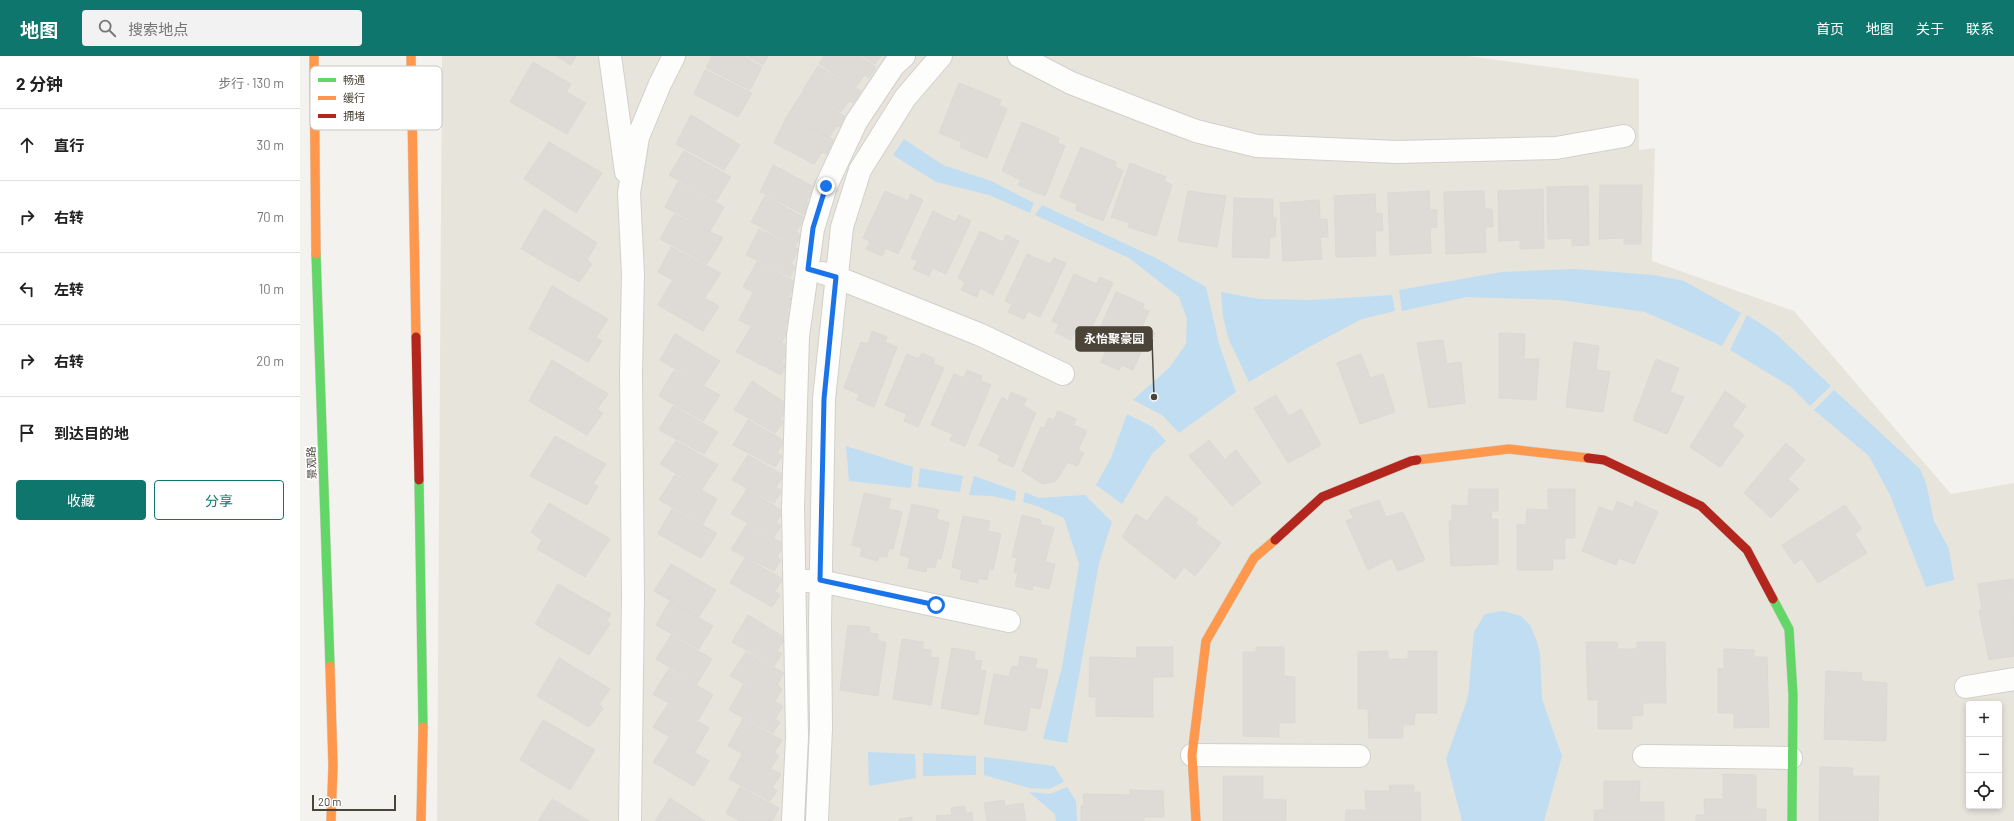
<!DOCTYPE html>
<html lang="zh">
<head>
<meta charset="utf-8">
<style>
  body { margin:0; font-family:Barlow,"Noto Sans SC",sans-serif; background:#f2f2f2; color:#222 }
  .controls { position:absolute; right:12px; bottom:12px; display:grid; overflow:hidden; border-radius:4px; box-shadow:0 2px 6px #0003 }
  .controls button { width:36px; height:36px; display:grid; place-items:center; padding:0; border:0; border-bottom:1px solid #e0e0e0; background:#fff; color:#222; font:20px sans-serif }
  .scale { position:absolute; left:12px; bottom:10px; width:84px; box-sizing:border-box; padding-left:4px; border:2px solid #4b4439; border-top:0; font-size:11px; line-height:14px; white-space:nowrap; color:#4b4439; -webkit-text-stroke:3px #fff; paint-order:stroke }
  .stop { position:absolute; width:12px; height:12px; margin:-9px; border:3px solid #1a73e8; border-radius:50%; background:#fff }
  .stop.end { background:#1a73e8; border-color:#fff; box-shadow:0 1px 4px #0008 }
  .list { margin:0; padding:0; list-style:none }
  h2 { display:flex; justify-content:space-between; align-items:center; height:52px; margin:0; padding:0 16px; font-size:17px }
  h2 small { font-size:13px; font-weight:400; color:#767676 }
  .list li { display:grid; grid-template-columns:26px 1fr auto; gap:12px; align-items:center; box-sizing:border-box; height:72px; padding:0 16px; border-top:1px solid #e0e0e0 }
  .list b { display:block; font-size:15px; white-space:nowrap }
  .list em { font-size:13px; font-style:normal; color:#767676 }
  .actions { display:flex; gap:8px; padding:12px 16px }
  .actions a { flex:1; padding:9px 0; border:1px solid #0f766e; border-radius:4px; text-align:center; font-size:14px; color:#0f766e }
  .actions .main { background:#0f766e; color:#fff }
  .icon { flex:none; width:22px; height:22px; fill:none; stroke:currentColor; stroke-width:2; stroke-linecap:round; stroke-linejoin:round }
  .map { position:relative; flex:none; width:1714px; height:765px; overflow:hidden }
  header { display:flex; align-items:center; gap:24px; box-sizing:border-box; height:56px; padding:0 20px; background:#0f766e; color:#fff }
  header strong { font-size:19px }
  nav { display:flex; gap:22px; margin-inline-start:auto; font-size:14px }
  .search { width:280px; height:36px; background:#f2f2f2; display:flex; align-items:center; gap:10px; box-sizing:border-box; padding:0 14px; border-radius:4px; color:#767676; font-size:15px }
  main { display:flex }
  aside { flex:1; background:#fff }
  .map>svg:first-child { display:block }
  .residential { fill:#e7e4dc; fill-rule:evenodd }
  .water { fill:#c0ddf1 }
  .building { fill:#dedbd6; stroke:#dcd9d4 }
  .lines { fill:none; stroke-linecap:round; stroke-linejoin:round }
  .street-casing { stroke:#d2d0cb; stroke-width:24 }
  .fast-casing { stroke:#d3cfc5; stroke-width:10 }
  .slow-casing { stroke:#d3cfc5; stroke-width:10 }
  .jam-casing { stroke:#d3cfc5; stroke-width:10 }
  .street { stroke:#fdfdfc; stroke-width:22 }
  .fast { stroke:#63d668; stroke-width:9 }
  .slow { stroke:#ff974d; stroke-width:9 }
  .jam { stroke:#b3261e; stroke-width:9 }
  .route { stroke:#1a73e8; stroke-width:5 }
  .labels { text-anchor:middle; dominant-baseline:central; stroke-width:3.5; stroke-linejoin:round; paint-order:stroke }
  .street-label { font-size:11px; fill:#4b4439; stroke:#fff }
  .key { fill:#fff; stroke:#c9c7c4; stroke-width:1 }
  .key-label { font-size:11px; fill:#4b4439 }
  .leader { fill:none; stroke:#4b4439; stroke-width:1.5 }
  .callout-dot { fill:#4b4439; stroke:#fff; stroke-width:1.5 }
  .callout { fill:#4b4439; stroke:#4b4439; stroke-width:1.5 }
  .callout-label { font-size:12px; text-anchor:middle; font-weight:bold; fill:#fff }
</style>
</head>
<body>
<header>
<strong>地图</strong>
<div class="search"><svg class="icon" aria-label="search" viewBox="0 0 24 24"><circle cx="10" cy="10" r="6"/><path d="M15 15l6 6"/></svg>搜索地点</div>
<nav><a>首页</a><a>地图</a><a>关于</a><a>联系</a></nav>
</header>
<main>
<aside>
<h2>2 分钟<small>步行 · 130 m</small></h2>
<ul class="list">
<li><svg class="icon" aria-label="ahead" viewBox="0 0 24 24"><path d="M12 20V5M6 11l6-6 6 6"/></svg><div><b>直行</b></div><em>30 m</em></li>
<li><svg class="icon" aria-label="right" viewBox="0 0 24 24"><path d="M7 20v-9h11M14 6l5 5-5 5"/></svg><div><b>右转</b></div><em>70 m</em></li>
<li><svg class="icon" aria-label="left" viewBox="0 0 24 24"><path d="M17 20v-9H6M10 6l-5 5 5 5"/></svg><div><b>左转</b></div><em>10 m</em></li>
<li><svg class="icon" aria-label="right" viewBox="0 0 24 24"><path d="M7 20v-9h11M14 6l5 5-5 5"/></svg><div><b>右转</b></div><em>20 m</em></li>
<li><svg class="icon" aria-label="arrive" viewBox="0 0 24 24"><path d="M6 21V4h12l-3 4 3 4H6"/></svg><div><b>到达目的地</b></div></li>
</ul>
<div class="actions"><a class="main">收藏</a><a>分享</a></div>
</aside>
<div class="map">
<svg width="1714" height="765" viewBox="0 0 1714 765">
  <rect width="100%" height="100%" fill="#f4f2ee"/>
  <path class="residential" d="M142,0H1168L1339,23V94L1355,92L1352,205L1494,255L1651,438L1714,427V765H137ZM1669,648H1699V750H1669Z"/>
  <path class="water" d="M604,83L643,109L691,125L734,147L730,157L689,139L636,126L593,99Z
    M742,149L856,202L906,231L919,288L936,336L879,377L862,359L833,344L869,312L886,288L887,263L879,241L829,202L735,159Z
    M1275,213L1354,219L1384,225L1441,257L1422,290L1345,256L1260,244L1167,241L1102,255L1099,234L1202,216Z
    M921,236L959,243L1012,244L1092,239L1095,255L1062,263L1009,291L949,326L929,284L923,261Z
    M1447,259L1475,277L1531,330L1510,350L1491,331L1430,294Z
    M1534,334L1620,413L1626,427L1634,465L1649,493L1654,524L1626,531L1590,439L1569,400L1514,354Z
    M827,358L853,371L866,385L852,398L822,448L796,429L811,402Z
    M546,390L613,411L611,432L549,425Z
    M620,412L663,420L660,436L618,431Z
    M674,420L716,435L715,445L692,440L669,439Z
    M725,436L738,442L785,439L812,466L799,507L767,687L743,683L762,611L779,508L764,462L737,450L723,446Z
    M1202,555L1221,560L1230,569L1236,583L1240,597L1242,643L1262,700L1244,765H1162L1146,703L1168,641L1174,576L1185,558Z
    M568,696L615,698L616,722L569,730Z
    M623,697L676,700V719L623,720Z
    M684,701L754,710L764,726L749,733L729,732L684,719Z
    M767,731L776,745L777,765H756L755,758L729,736L750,738Z"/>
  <path class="building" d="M256,0H276L271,9Z
    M412,0H443L462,11L450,34L406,12Z
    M447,0H468L463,9Z
    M524,0H559L576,11L569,22L564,19L556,31L519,8Z
    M562,0H581L575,8Z
    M233,6L271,28L266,36L286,47L267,78L210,46Z
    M518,10L561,35L553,47L549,45L541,56L503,34Z
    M405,14L452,37L438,61L394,38Z
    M659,27L701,44L699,49L707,53L687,102L660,91L662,86L639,77Z
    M503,35L546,61L540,71L537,70L529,81L488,59Z
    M391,59L440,89L424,114L376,88Z
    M487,60L534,84L527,98L522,96L514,108L474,87Z
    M722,66L759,82L758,87L765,90L745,140L718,129L721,124L702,115Z
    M249,86L302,117L276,157L224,123Z
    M781,91L816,106L815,111L823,115L803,165L776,154L777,148L760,141Z
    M384,95L431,121L416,145L369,119Z
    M830,107L866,121L864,125L872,129L856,180L828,171L830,167L811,161Z
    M473,109L514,131L506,146L510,149L505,159L460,136Z
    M378,126L424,151L410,175L365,151Z
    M1300,129H1342L1341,188H1324V182L1299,183Z
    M1288,130L1289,189L1272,190V182L1248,183L1247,131Z
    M1243,133L1244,192L1220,193V184L1199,185L1198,135Z
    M585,135L608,145L611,138L623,144L598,198L586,192L582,200L566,193L570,185L563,182Z
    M888,135L926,140L917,191L878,185Z
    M1129,135L1130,154H1137V171L1130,172L1131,197L1090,199L1088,137Z
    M1184,135L1185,153H1192L1193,171H1185L1186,196L1146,198L1144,136Z
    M1075,138L1076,157H1082L1083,175H1075L1076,200L1036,201L1034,140Z
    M465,140L505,162L496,176L501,179L495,190L451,166Z
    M934,142L973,143V162H976L975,181H970L969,202L932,201Z
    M1019,144L1020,163H1027L1028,181H1020L1022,203L983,205L980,147Z
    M244,153L297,187L287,204L292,208L279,226L221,193Z
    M633,155L655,166L659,159L671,165L646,218L633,212L629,220L613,213L618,205L611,202Z
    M374,158L423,182L407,208L360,183Z
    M459,173L499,193L491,208L495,211L490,221L446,199Z
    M680,175L703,186L706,179L719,185L693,239L680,232L677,241L661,234L665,226L658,222Z
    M371,191L421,217L405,241L358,216Z
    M727,198L750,208L754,202L766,207L740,261L728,255L724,263L708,256L712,248L705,245Z
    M457,206L496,226L488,241L493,243L487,254L443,231Z
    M774,218L797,228L800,221L813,227L787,281L775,275L771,284L755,276L759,268L752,265Z
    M372,225L419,250L403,275L358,249Z
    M252,230L308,263L296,281L302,285L288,306L229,273Z
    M816,236L844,248L842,253L849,255L842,271L855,277L847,294L843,292L833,314L822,309L819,314L801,306L807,293L803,292L808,281L798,277Z
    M453,237L492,258L484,273L488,275L482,286L439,264Z
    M451,271L490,291L482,306L486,309L481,319L436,296Z
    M572,275L587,281L585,286L597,291L574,351L557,344L559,338L544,332L561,286L568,288Z
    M1199,277L1225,278L1224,303H1239L1236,344L1199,342Z
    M375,278L420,305L404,329L360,304Z
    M1143,284L1147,308L1161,306L1165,347L1129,352L1117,287Z
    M1274,286L1299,290L1296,314L1310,316L1303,356L1266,351Z
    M622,297L635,303L633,307L644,312L618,371L604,365L607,358L585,349L607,298L618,303Z
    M1061,298L1070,322L1083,318L1095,356L1060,368L1037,307Z
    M1356,303L1379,312L1370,336L1384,341L1367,378L1333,364Z
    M252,304L308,338L297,353L303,357L287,379L229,345Z
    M374,314L420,339L403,365L359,340Z
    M667,314L682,320L681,325L691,329L665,390L650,384L653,378L631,369L654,318L664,322Z
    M452,325L490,350L480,363L484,366L475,377L434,354Z
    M1425,335L1446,350L1432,370L1444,379L1420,411L1390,391Z
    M711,336L727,343L723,349L736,357L713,411L698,405L700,399L679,389L702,341L708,345Z
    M976,339L989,360L1001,353L1021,389L988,407L954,352Z
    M373,350L418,376L404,398L359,374Z
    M758,355L776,363L774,369L787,375L778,394L784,397L777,410L768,406L756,425L743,428L722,415L741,371L744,372L749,362L754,364Z
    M448,364L485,385L477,397L482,400L475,411L433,389Z
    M255,380L306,408L293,428L298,430L287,449L230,420Z
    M909,384L925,404L936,394L961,427L932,450L889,400Z
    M376,385L418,409L402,433L360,408Z
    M1486,387L1505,404L1488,423L1499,433L1471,462L1444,437Z
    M448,399L484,419L476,431L482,435L474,447L432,424Z
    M375,419L417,443L403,468L359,444Z
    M447,433L483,455L476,467L481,470L474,481L431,458Z
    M1169,433H1198V455H1192L1191,463H1198V508L1151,510L1149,465H1152V449L1168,450Z
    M1248,433H1275V482H1265V503H1253V514H1217V468L1226,469L1227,453L1248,454Z
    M564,437L591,443L588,453L602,456L593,493L589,492L587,501L579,500L578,505L560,500L562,492L552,489Z
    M866,440L898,463L895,467L921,487L895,520L884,511L875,523L822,481L836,458L847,465Z
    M1079,444L1086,461L1103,456L1125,504L1098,515L1092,502L1068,514L1046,465L1054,462L1049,454Z
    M1317,445L1333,452L1335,445L1358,456L1334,508L1319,502L1316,509L1282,495L1299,451L1313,456Z
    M249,447L310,483L285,521L237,493L242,484L231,476Z
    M612,448L639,454L636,463L649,467L641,503L637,502L635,512L627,511L626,516L608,512L610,502L600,499Z
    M1545,449L1562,473L1555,478L1567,497L1518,527L1502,503L1494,508L1482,489Z
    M372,453L417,477L401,502L358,478Z
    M722,459L741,464L740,468L754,472L745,506L755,508L749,533L733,529L732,534L715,530L718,517L714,516L717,502L712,501Z
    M663,460L690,465L688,475L701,478L693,514L689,513L687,524L678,522V527L660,523L662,514L652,511Z
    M447,468L484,488L477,501L481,504L474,515L431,494Z
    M445,502L483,523L475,535L480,539L472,551L430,527Z
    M371,508L416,534L399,561L354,535Z
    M1713,523L1714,600L1689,604L1679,554H1682L1678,528Z
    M258,528L311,558L306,565L310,568L289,599L235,568Z
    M370,545L413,570L399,593L356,569Z
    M448,559L486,582L477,595L482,598L474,610L432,586Z
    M548,569L570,571L569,577L578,578V585L586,586L578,640L540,634Z
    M371,579L412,603L397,628L356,603Z
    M602,583L623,586V593L631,594V601L639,602L631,649L593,643Z
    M1286,586H1317L1318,593H1337V586H1365L1366,647H1343V659L1332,660V673H1298V644H1288Z
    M837,591H873V621H853V661L796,660V641H789L790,601L836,602Z
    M956,591H984V620L995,621V667H979V681L943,680V596H956Z
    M652,592L675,596L674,604L682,605L680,614L686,615L678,659L641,652Z
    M1424,593L1454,594V601H1467L1469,671L1434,672V657H1418V612L1424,613Z
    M1088,595V603H1108V595H1137V657H1115L1114,669H1103V682H1069L1068,653H1058V596Z
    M446,596L484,617L477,629L482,633L475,645L430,620Z
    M720,600L737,603L735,612L748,614L740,653L730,651L726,675L684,668L694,618L709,621L712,610L718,611Z
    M259,602L310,633L299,648L303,653L289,671L237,640Z
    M369,613L413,639L398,664L353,638Z
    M1526,615L1562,617L1561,625L1587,627L1586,685L1524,683Z
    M443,629L483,650L475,663L480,666L473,677L429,654Z
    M1668,645L1701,646L1699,713V648H1669V702H1667Z
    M368,648L409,672L395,696L353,671Z
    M443,663L482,684L474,697L479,700L471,712L428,690Z
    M243,664L295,694L270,734L220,704Z
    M369,682L409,705L394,730L353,706Z
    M442,698L481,718L472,732L477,735L470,745L429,723Z
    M1520,711L1553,712L1552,720H1579L1578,765H1519Z
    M1423,718L1456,719V753H1466V765H1396V759H1405L1404,743H1423Z
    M923,720H963V743L986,744V765H923Z
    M1304,725H1340L1339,746H1364V765H1294V754H1304Z
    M1089,729H1114V736H1120L1121,765H1045L1046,754H1066L1065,735H1090Z
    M440,731L479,752L472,765H440L426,757Z
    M830,734L863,735L864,761H844V765H781V750L784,749L783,738L830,739Z
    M370,742L405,765H355Z
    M252,743L289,765H238Z
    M704,744L705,750L723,747L726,765H687L684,747Z
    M664,750L666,757L672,756L673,765H637L636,760L652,759L651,752Z
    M612,761V765H599V763Z"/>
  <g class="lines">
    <defs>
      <path id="street" d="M310,0L326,116
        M719,0L771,27L843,55L896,75L957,90L1097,96L1256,92L1324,80
        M523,217L536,221L681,279L763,318
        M506,525H520L709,565
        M1666,631L1714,623
        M892,699L1059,700
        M1344,700L1491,702
        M330,765L333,542L331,317L333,218L329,137L338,81L360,28L374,0
        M493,765L497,681L493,451L498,280L513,173L526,130L556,66L594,9L604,0
        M517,765L521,672L520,568L524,343L542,171L560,114L605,42L641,0"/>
      <path id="fast" d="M16,198L30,610
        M119,424L123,671
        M1473,543L1489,573L1493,639L1492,765"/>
      <path id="slow" d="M14,0L16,198
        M111,0L116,281
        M1117,404L1209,393L1288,402
        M30,610L33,710L31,765
        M121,765L123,671
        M896,765L892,699L906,585L954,502L975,484"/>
      <path id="jam" d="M116,281L119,424
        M1288,402L1304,404L1401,450L1447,494L1473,543
        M975,484L1022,441L1111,405L1117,404"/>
    </defs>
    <use href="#street" class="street-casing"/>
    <use href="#fast" class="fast-casing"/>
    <use href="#slow" class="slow-casing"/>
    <use href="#jam" class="jam-casing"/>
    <use href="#street" class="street"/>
    <use href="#fast" class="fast"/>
    <use href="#slow" class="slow"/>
    <use href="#jam" class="jam"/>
  </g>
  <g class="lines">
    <path class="route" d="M526,130L513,172L508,213L536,221L524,343L520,524L636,549"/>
  </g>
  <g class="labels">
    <g class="street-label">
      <text transform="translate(11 407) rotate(-92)">景观路</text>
    </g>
  </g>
  <rect x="10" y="10" width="132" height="64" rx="6" class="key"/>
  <rect x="18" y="22" width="18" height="4" fill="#63d668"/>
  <rect x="18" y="40" width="18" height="4" fill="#ff974d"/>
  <rect x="18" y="58" width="18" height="4" fill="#b3261e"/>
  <g class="key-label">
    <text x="43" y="28">畅通</text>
    <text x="43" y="46">缓行</text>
    <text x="43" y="64">拥堵</text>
  </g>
  <path class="leader" d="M854 341L852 283"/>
  <circle class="callout-dot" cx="854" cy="341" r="4"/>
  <rect class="callout" x="776" y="271" width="76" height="24" rx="4"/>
  <g class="callout-label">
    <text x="814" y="287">永怡聚豪园</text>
  </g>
</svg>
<div class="controls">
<button>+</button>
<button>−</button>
<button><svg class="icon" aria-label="locate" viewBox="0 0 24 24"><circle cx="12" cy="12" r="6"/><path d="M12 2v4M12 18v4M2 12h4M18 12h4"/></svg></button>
</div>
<div class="scale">20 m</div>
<div class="stop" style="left:636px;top:549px"></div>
<div class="stop end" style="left:526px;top:130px"></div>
</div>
</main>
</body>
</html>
